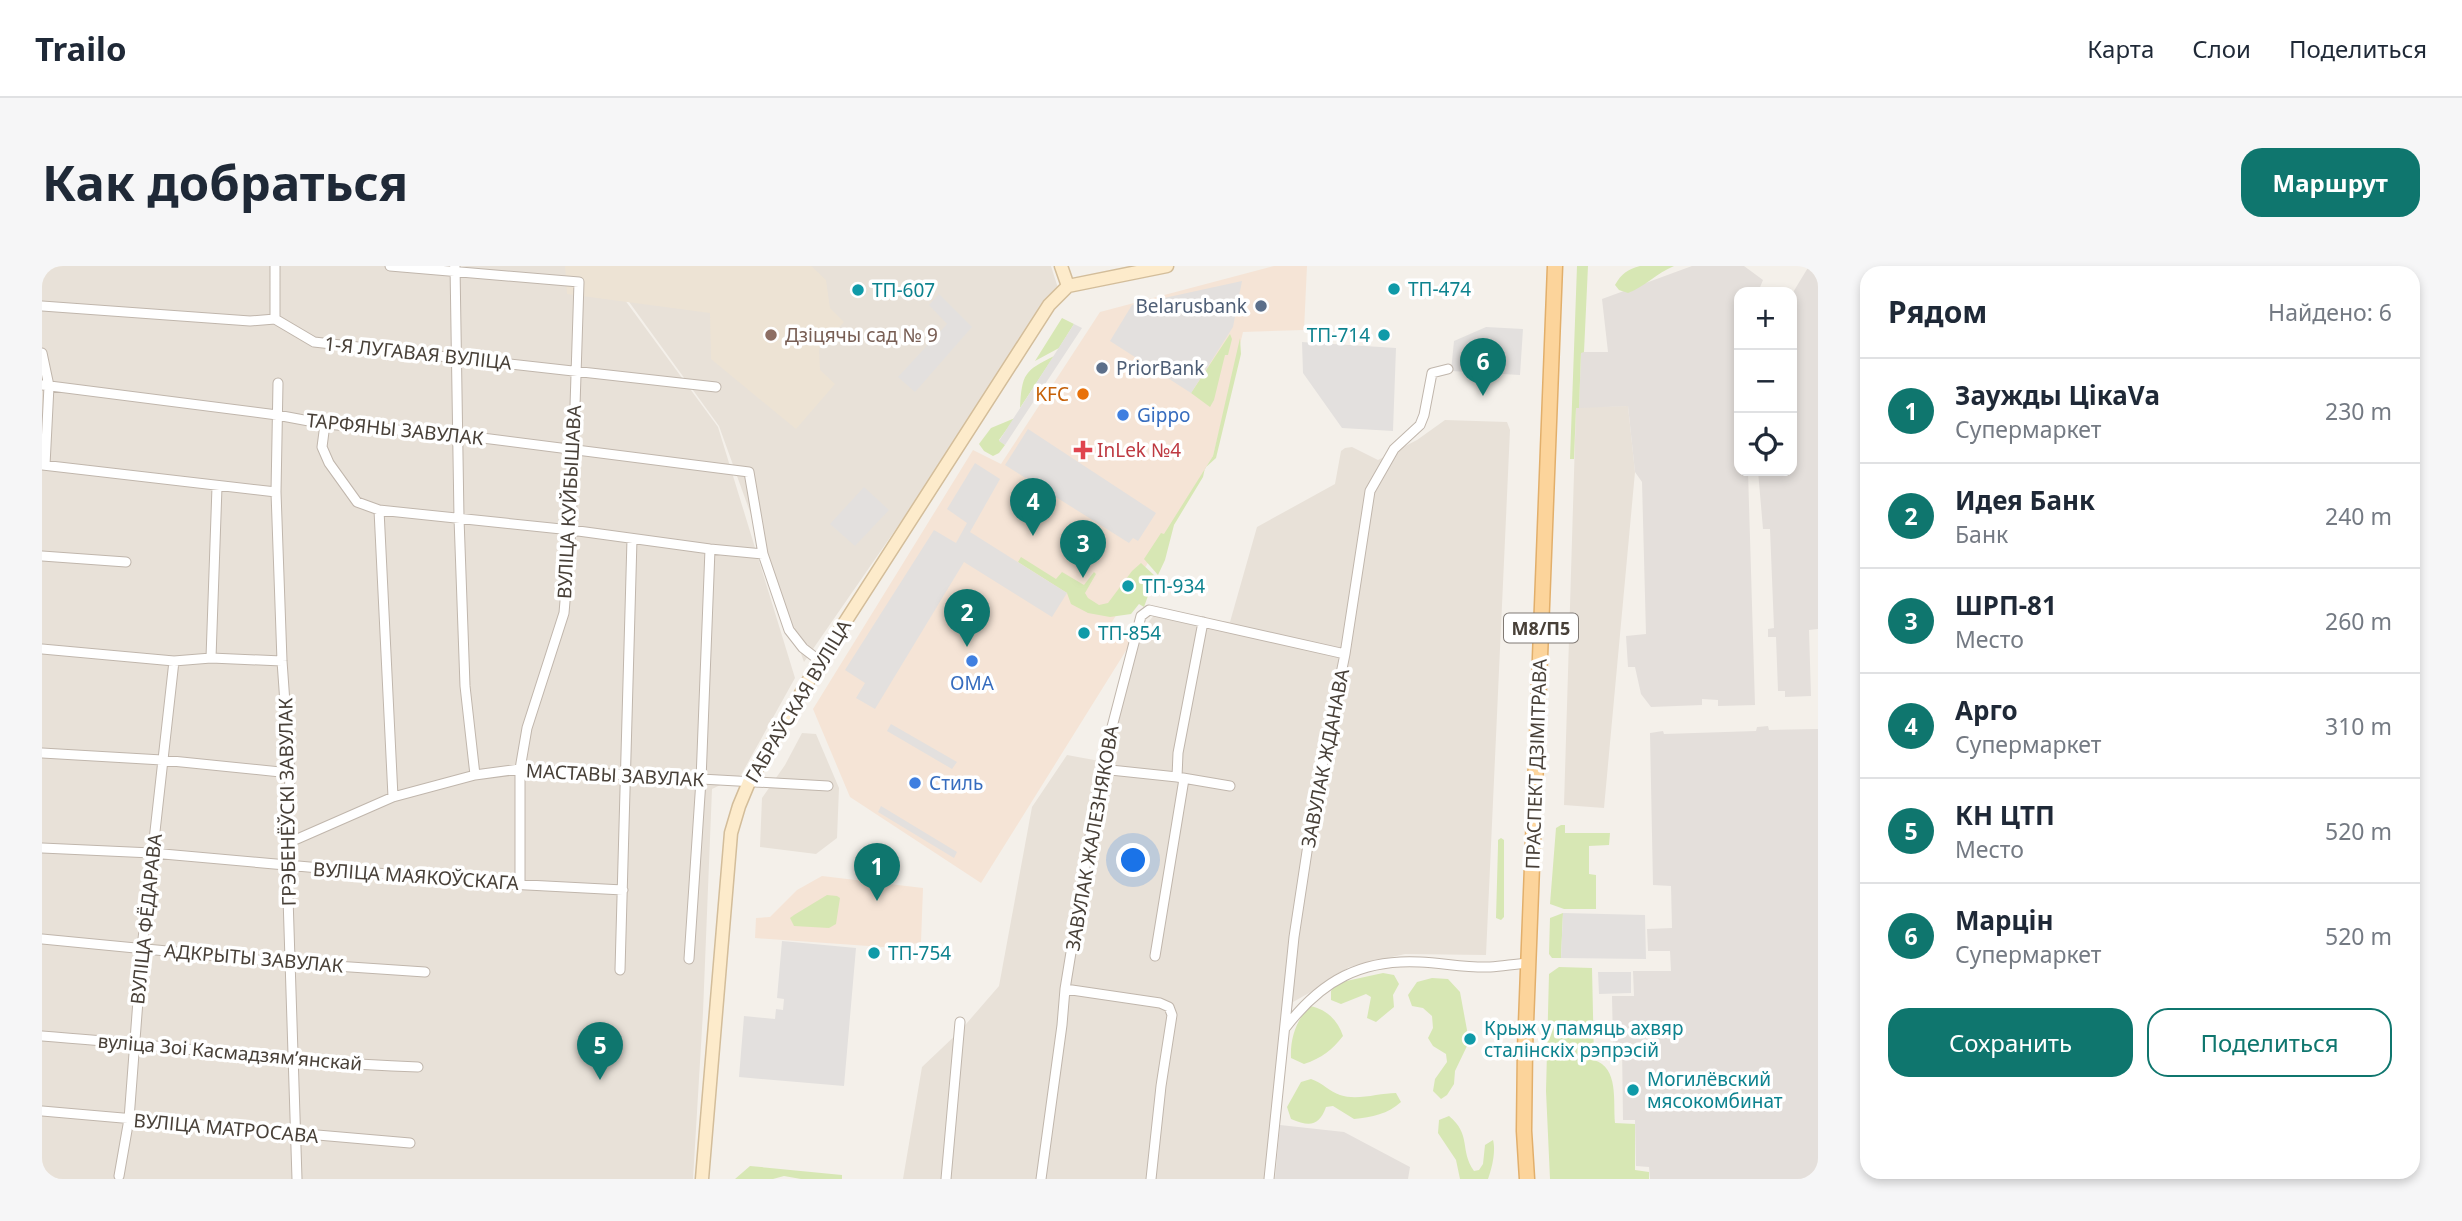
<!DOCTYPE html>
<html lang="ru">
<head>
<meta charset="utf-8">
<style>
  body { margin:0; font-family:"Noto Sans",sans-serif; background:#f6f6f7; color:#1f2937 }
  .controls { position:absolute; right:21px; top:21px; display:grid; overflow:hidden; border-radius:14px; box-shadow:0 4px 10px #0003 }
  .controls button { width:63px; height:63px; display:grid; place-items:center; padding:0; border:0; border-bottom:2px solid #e0e1e3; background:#fff; color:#1f2937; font:35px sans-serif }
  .you { position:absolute; left:1092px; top:595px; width:24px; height:24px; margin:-18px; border:5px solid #fff; border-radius:50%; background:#1a73e8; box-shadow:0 0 0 10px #1a73e833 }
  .badge { display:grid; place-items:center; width:46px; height:46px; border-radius:50%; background:#0f766e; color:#fff; font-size:23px; font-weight:700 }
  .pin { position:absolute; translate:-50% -58px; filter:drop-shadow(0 2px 4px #0008) }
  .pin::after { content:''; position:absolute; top:37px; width:24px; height:21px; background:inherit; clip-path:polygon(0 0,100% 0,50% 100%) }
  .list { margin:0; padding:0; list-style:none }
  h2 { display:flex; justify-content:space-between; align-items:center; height:91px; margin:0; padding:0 28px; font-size:30px }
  h2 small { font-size:23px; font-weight:400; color:#747a83 }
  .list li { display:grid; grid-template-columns:46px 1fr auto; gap:21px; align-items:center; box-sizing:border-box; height:105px; padding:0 28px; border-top:2px solid #e0e1e3 }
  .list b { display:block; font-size:26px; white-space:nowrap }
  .list p { margin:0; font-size:23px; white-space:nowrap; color:#747a83 }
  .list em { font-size:23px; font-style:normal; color:#747a83 }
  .actions { display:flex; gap:14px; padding:21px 28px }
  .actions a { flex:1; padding:16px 0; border:2px solid #0f766e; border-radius:21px; text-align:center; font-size:24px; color:#0f766e }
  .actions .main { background:#0f766e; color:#fff }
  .icon { flex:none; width:38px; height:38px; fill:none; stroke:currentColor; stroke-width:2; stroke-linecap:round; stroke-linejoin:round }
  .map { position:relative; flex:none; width:1776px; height:913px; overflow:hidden; border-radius:21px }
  header { display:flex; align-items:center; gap:42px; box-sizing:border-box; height:98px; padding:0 35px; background:#fff; border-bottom:2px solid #e0e1e3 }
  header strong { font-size:33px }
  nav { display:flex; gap:38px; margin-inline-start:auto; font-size:24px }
  .intro { display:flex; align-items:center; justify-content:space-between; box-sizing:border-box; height:168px; padding:0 42px }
  h1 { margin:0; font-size:49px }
  .button { padding:18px 32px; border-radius:21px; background:#0f766e; color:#fff; font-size:24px; font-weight:700 }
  main { display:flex; gap:42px; padding:0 42px }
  aside { flex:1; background:#fff; border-radius:21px; box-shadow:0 4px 10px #0003 }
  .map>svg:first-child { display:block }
  .residential { fill:#e8e1d8 }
  .commercial { fill:#f5e4d6 }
  .industrial { fill:#e4dfdb }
  .education { fill:#ede3d4 }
  .green { fill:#d7e7b4 }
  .parking { fill:#e3e0de }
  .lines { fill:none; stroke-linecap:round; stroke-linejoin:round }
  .minor-casing { stroke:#c0b6ac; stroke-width:11 }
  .secondary-casing { stroke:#d3bd9a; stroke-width:15 }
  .primary-casing { stroke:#e2af6b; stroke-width:17 }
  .minor { stroke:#fff; stroke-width:9 }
  .secondary { stroke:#fdebcb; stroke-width:12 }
  .primary { stroke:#fcd49b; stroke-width:14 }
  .culture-dot { fill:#0f9aa8; stroke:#fff; stroke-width:2.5 }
  .service-dot { fill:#5c6f8a; stroke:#fff; stroke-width:2.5 }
  .education-dot { fill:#8d6e63; stroke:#fff; stroke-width:2.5 }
  .food-dot { fill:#e8710a; stroke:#fff; stroke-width:2.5 }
  .shop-dot { fill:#3f7fe0; stroke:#fff; stroke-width:2.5 }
  .health-dot { fill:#e0444e; stroke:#fff; stroke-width:2.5 }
  .labels { text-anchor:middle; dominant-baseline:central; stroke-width:7; stroke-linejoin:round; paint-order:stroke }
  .shield { fill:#fff; stroke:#7f7974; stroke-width:2 }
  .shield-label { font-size:18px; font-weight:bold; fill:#484038 }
  .culture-label { font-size:19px; fill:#0d838f; stroke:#fff; text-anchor:start }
  .service-label { font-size:19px; fill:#4e5e75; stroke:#fff; text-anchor:end }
  .education-label { font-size:19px; fill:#785e54; stroke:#fff; text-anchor:start }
  .street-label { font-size:19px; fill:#484038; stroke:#fff }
  .food-label { font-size:19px; fill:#c56008; stroke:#fff; text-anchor:end }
  .shop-label { font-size:19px; fill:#366cbe; stroke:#fff; text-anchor:start }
  .health-label { font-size:19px; fill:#be3a42; stroke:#fff; text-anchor:start }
</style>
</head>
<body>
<header>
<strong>Trailo</strong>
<nav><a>Карта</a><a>Слои</a><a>Поделиться</a></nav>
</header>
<div class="intro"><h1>Как добраться</h1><a class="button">Маршрут</a></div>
<main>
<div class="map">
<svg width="1776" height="913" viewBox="0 0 1776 913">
  <rect width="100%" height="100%" fill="#f4f0ea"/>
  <path class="residential" d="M0,0H558L676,161L753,412L699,509L670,523L661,746L651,913H0Z
    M561,0H1009L1016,22L894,205L762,396L677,160Z
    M1586,140L1593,206L1562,542L1522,539L1534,141Z
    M1403,154L1465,156L1468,164L1444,689L1363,688L1307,701L1285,717L1251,736L1233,837L1223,913H861L880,801L918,765L957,720L990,541L1025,489L1063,496L1102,361L1114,347L1188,356L1215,261L1293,218L1299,185L1303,182L1310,181L1336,194L1375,174Z
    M760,467L774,468L797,522L795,572L774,588L718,581L720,532L743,499Z"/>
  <path class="commercial" d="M1232,0H1265L1262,64L1201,66L1171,190L1070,356L1090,375L939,617L808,531L771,443L931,184L959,198L1058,46Z
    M780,610L881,622L879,676L855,682L713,672L714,652L728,651L755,624Z"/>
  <path class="industrial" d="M1650,0H1702L1721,14L1716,26H1697V102H1692L1693,192L1697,195V205H1706L1713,439L1676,440V434L1660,433V439L1609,441L1599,428L1593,401H1586L1584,370L1604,368L1600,216L1593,206L1586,140L1537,142L1539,86H1566L1560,33Z
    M1767,0H1776V363L1767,364L1769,430L1743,431V425H1736L1734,371H1726V363L1732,362L1728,263H1721L1716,205H1750V28Z
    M1726,460L1727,464L1776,463V913H1608L1607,901L1594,900L1593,854H1581L1580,779H1571L1570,730H1592L1591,705H1629L1628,685H1606L1605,663L1630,662L1629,620L1611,619L1608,467L1621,465L1622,468L1714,465L1715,461Z
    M1238,859L1302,866L1368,901L1366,913H1233Z"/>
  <path class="education" d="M523,0H769L784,14L788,42L802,56L777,83L778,104L793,118L754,163L669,93L668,47L525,28Z"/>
  <path class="green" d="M1535,0H1546L1542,86L1539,87L1537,142H1534L1532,193H1528Z
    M1598,0H1632C1615,7 1602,21 1586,27L1577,24L1573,19C1579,8 1586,3 1598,0Z
    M1020,52L1032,58L1017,82L993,95Z
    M1188,68L1190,73L1186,89H1183L1172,134L1168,141L1149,127Z
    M1198,72L1199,88L1174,192L1163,202L1161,211L1132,259L1123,294L1116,309L1102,293L1119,267L1122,268L1171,190Z
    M1012,90L978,142C980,108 982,105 1012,90Z
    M973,152L957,174L963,179L957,187L951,190L942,185L937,178L949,162Z
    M979,291L1014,313L1020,306L1042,319L1052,306L1054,308L1043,327L1046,332L1057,339L1066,337L1090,305L1099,297L1113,310L1102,341L1097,338L1089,348L1068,351L1046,347L1029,338L1025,327L976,296Z
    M1519,559H1523V567H1568L1567,579L1547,580V608L1554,609V643H1522L1508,638L1514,562Z
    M1459,572L1462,574V651L1459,654L1454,652L1456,580V574Z
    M785,629L795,630L798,632L794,658L787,662L752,660L748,652L752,649Z
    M1521,647L1519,692H1510L1507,688L1508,652Z
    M1517,701L1550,702L1552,794C1577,802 1571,834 1573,857L1593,858V904L1607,906V913H1508L1504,825L1507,708Z
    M1341,707L1352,709L1357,718L1351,729L1352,741L1334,756L1325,752L1329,731L1324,728L1299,738L1289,734V725L1295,717Z
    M1390,712L1406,713L1418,726L1425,764V780L1413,805L1412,818L1405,829L1399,833L1391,825L1393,813L1405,796L1404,788L1391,780L1386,772L1391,762L1390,750L1381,742L1370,740L1366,729L1375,716Z
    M1268,740C1284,743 1296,754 1301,770C1290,784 1280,792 1262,798L1249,792C1248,773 1254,754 1268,740Z
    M1269,813C1281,817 1288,826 1298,829C1315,835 1337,827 1354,827L1359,836C1346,848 1330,851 1312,853L1291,840L1284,841C1277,860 1268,861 1249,853L1245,841L1259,816Z
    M1407,850C1430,869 1417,884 1432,905L1437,904L1441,898L1443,879L1451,874C1454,885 1450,902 1446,913H1418L1414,894L1396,867L1397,854Z
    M708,900L800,909V913H759L742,910L731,913H693Z"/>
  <path class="parking" d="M1200,15L1191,61L1149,127L1068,75L1090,39Z
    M897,28L930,61L873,126L856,111L905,58L887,39Z
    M1032,58L1040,62L963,179L957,175Z
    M1444,61L1481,63L1478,109L1409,105L1412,75Z
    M1260,76L1354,82L1351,165L1300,162L1261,107Z
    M986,163L1114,247L1096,275L1091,272L1087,277L963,199Z
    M933,197L958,213L928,266L1025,327L1010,351L922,296L833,443L814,432L823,417L803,404L892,264L914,277L925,257L905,243Z
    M822,221L847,244L813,280L788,258Z
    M849,458L915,496L910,503L845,465Z
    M839,540L915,586L912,592L836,546Z
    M1521,647L1603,649L1604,693L1519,692Z
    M740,675L814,682L802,820L697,811L702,750L733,753L734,743L741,744L742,733L735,732Z
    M1556,706H1589V727L1557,728Z"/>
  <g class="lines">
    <defs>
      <path id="minor" d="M233,0V53
        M348,0L537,16L529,264L522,347L485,462L478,503V618
        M413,0L417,252L423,420L433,509
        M0,40L208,55L233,53L272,76L674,121
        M0,87L7,120L3,199
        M236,117L234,226L240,395L248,507L245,600L255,913
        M0,119L235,149L283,158L417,169L707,206L721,288L747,364L761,382L778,395
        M283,158L280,181L287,197L315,236L337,244L529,264L668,283L721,288
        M0,199L234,226
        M337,244L351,531
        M0,290L84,296
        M0,383L132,395L169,392L240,395
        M169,392L175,221
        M0,487L120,494L248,507
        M1059,503L1135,511L1188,520
        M1135,511L1136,487L1161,356
        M246,577L351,531L433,509L478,503L786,520
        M0,582L110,587L446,617L581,624
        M0,673L249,697L383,706
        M1113,690L1142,513
        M647,693L659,514L668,283
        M578,704L590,273
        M1023,723L1118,737L1127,741L1130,749L1119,820L1109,913
        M1244,761C1280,714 1320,693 1378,696C1401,697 1425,702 1448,701C1461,700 1473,698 1486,697
        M0,770C125,779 250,797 376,801
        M0,845L368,877
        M77,910L87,853L100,682L132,395
        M904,913L918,756
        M999,913L1020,759L1023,723L1059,503L1099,350L1107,344L1303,388
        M1227,913L1252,671L1271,546L1303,388L1328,225L1352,183L1378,159L1382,149L1390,107L1406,103"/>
      <path id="secondary" d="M1019,0L1026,20L1125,0
        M660,913L689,567L697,540L707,516L778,395L1007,39L1026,20"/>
      <path id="primary" d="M1485,913L1482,865L1483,783L1513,0"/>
    </defs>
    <use href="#minor" class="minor-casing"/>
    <use href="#secondary" class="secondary-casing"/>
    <use href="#primary" class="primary-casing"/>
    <use href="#minor" class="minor"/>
    <use href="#secondary" class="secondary"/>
    <use href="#primary" class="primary"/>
  </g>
  <g class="culture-dot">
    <circle cx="1352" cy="23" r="7"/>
    <circle cx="816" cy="24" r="7"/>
    <circle cx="1342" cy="69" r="7"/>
    <circle cx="1086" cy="320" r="7"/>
    <circle cx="1042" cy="367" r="7"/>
    <circle cx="832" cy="687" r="7"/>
    <circle cx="1428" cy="773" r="7"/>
    <circle cx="1591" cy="824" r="7"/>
  </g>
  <g class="service-dot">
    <circle cx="1219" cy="40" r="7"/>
    <circle cx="1060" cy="102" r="7"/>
  </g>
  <circle class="education-dot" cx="729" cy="69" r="7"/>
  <circle class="food-dot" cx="1041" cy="128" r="7"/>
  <g class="shop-dot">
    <circle cx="1081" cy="149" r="7"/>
    <circle cx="930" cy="395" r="7"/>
    <circle cx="873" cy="517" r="7"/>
  </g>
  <path class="health-dot" d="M1037.5 173.5h7v7h7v7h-7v7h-7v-7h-7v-7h7z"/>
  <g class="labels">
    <rect class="shield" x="1462" y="347.5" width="74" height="29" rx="5"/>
    <g class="shield-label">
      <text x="1499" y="362">М8/П5</text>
    </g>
    <g class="culture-label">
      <text x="1366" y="23">ТП-474</text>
      <text x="830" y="24">ТП-607</text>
      <text x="1328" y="69" text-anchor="end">ТП-714</text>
      <text x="1100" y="320">ТП-934</text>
      <text x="1056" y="367">ТП-854</text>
      <text x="846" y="687">ТП-754</text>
      <text x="1442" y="762">Крыж у памяць ахвяр<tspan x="1442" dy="22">сталінскіх рэпрэсій</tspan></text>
      <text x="1605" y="813">Могилёвский<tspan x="1605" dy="22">мясокомбинат</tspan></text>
    </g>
    <g class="service-label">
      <text x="1205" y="40">Belarusbank</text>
      <text x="1074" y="102" text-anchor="start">PriorBank</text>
    </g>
    <g class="education-label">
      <text x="743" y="69">Дзіцячы сад № 9</text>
    </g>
    <g class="street-label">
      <text transform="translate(376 87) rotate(6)">1-Я ЛУГАВАЯ ВУЛІЦА</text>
      <text transform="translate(353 163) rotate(6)">ТАРФЯНЫ ЗАВУЛАК</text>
      <text transform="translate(527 236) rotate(-87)">ВУЛІЦА КУЙБЫШАВА</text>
      <text transform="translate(756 435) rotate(-59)">ГАБРАЎСКАЯ ВУЛІЦА</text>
      <text transform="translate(1283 492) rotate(-79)">ЗАВУЛАК ЖДАНАВА</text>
      <text transform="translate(1494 498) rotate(-88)">ПРАСПЕКТ ДЗІМІТРАВА</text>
      <text transform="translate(573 509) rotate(3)">МАСТАВЫ ЗАВУЛАК</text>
      <text transform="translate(245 536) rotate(-91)">ГРЭБЕНЁЎСКІ ЗАВУЛАК</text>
      <text transform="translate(1050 572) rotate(-80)">ЗАВУЛАК ЖАЛЕЗНЯКОВА</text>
      <text transform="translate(374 610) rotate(4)">ВУЛІЦА МАЯКОЎСКАГА</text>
      <text transform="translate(104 653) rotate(-84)">ВУЛІЦА ФЁДАРАВА</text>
      <text transform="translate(212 692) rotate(5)">АДКРЫТЫ ЗАВУЛАК</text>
      <text transform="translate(188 786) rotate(5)">вуліца Зоі Касмадзямʼянскай</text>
      <text transform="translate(184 862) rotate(5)">ВУЛІЦА МАТРОСАВА</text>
    </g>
    <g class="food-label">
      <text x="1027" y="128">KFC</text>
    </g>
    <g class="shop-label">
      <text x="1095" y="149">Gippo</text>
      <text x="930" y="417" text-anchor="middle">ОМА</text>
      <text x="887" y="517">Стиль</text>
    </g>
    <g class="health-label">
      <text x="1055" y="184">InLek №4</text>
    </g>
  </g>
</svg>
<div class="controls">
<button>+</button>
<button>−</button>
<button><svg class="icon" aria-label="locate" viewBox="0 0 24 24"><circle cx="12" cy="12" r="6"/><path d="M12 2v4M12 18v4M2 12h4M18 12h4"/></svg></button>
</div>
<div class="you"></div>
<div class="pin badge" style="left:835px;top:635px">1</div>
<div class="pin badge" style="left:925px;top:381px">2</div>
<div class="pin badge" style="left:1041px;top:312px">3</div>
<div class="pin badge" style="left:991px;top:270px">4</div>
<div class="pin badge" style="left:558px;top:814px">5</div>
<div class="pin badge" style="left:1441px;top:130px">6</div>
</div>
<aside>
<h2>Рядом<small>Найдено: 6</small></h2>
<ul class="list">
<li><span class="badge">1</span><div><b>Заужды ЦікаVа</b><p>Супермаркет</p></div><em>230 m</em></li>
<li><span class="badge">2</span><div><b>Идея Банк</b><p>Банк</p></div><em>240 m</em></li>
<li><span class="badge">3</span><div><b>ШРП-81</b><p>Место</p></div><em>260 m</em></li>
<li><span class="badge">4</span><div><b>Арго</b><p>Супермаркет</p></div><em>310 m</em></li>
<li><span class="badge">5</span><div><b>КН ЦТП</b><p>Место</p></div><em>520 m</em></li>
<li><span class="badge">6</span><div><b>Марцін</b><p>Супермаркет</p></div><em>520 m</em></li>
</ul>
<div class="actions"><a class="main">Сохранить</a><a>Поделиться</a></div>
</aside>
</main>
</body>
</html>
